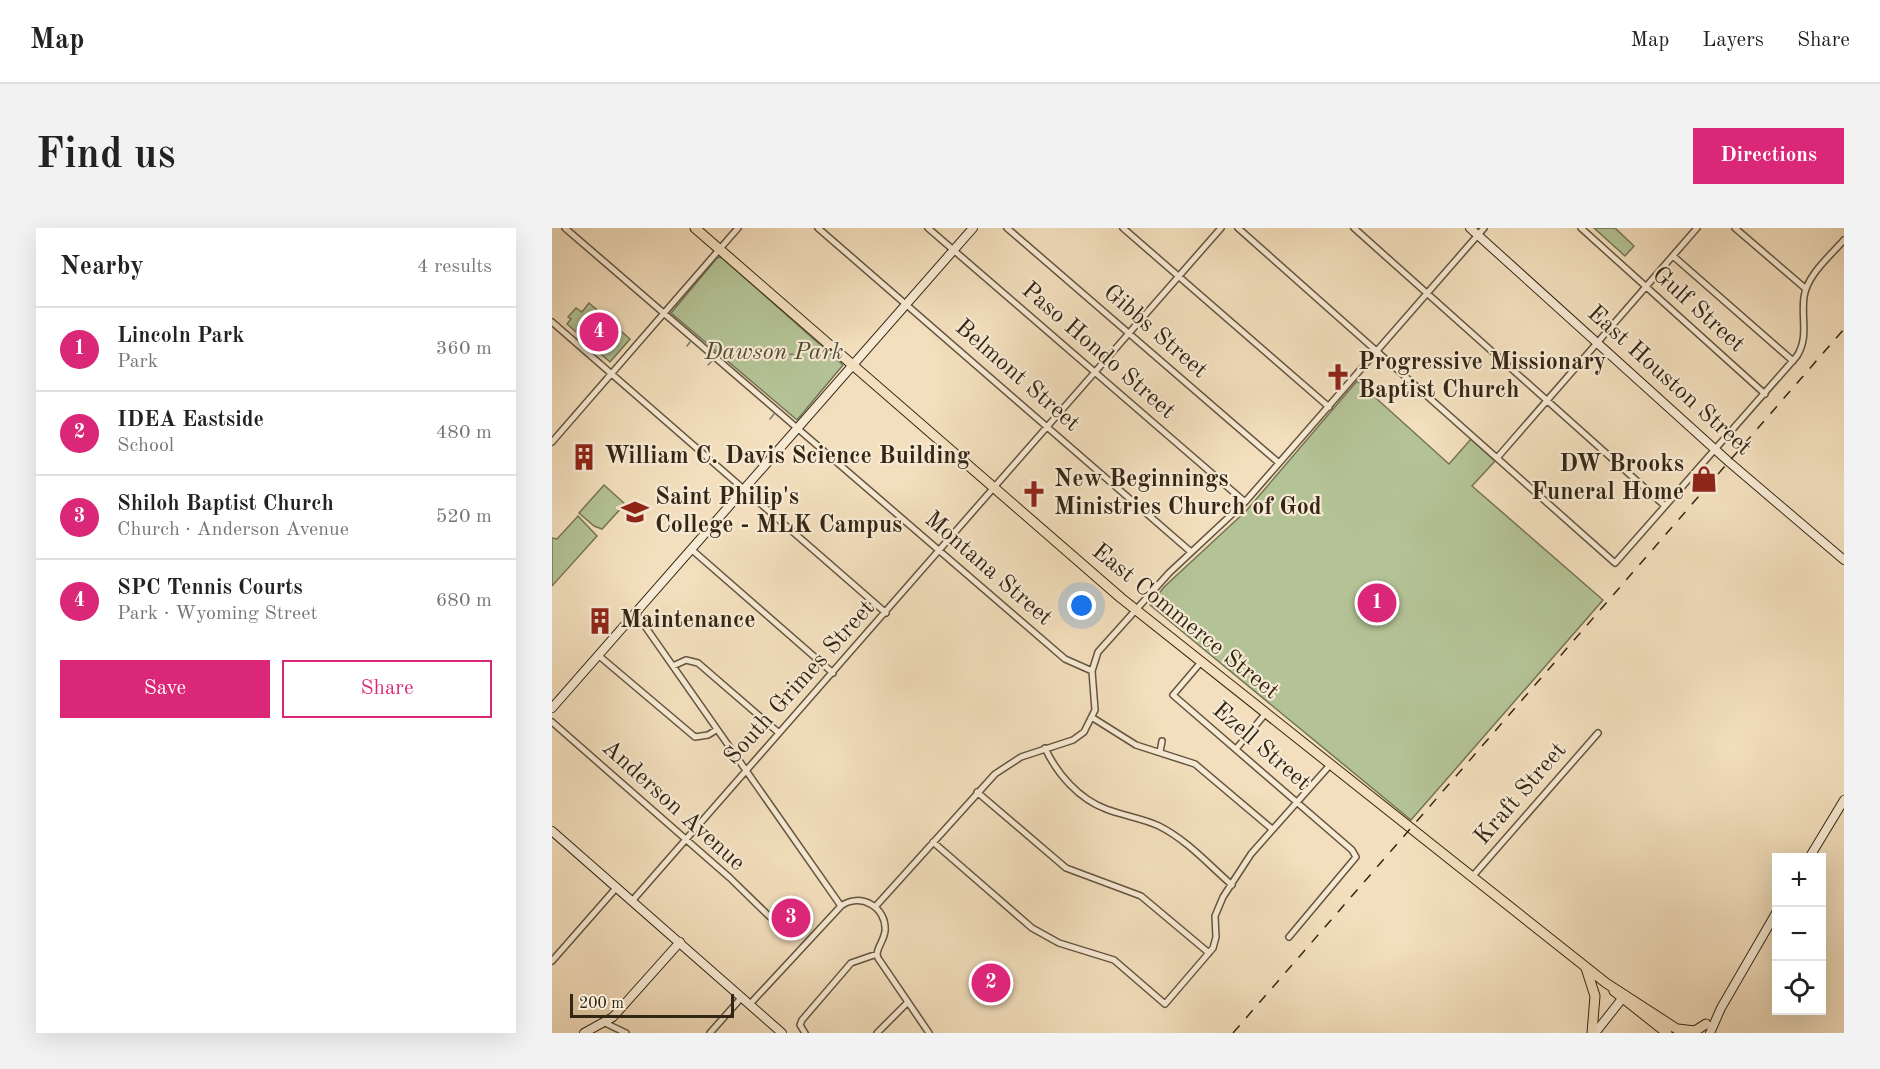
<!DOCTYPE html>
<html lang="en">
<head>
<meta charset="utf-8">
<style>
  body { margin:0; font-family:"Old Standard TT",serif; background:#f2f2f2; color:#222 }
  .controls { position:absolute; right:18px; bottom:18px; display:grid; overflow:hidden; border-radius:0px; box-shadow:0 6px 24px #0002 }
  .controls button { width:54px; height:54px; display:grid; place-items:center; padding:0; border:0; border-bottom:2px solid #e0e0e0; background:#fff; color:#222; font:30px sans-serif }
  .scale { position:absolute; left:18px; bottom:15px; width:164px; box-sizing:border-box; padding-left:6px; border:3px solid #342615; border-top:0; font-size:16px; line-height:21px; white-space:nowrap; color:#342615; -webkit-text-stroke:4px #f7ead4; paint-order:stroke }
  .you { position:absolute; left:530px; top:378px; width:21px; height:21px; margin:-15px; border:4px solid #fff; border-radius:50%; background:#1a73e8; box-shadow:0 0 0 9px #1a73e833 }
  .badge { display:grid; place-items:center; width:39px; height:39px; border-radius:50%; background:#db2777; color:#fff; font-size:20px; font-weight:700 }
  .pin { position:absolute; translate:-50% -50%; border:3px solid #fff; box-shadow:0 2px 6px #0006 }
  .list { margin:0; padding:0; list-style:none }
  h2 { display:flex; justify-content:space-between; align-items:center; height:78px; margin:0; padding:0 24px; font-size:26px }
  h2 small { font-size:20px; font-weight:400; color:#767676 }
  .list li { display:grid; grid-template-columns:39px 1fr auto; gap:18px; align-items:center; box-sizing:border-box; height:84px; padding:0 24px; border-top:2px solid #e0e0e0 }
  .list b { display:block; font-size:22px; white-space:nowrap }
  .list p { margin:0; font-size:20px; white-space:nowrap; color:#767676 }
  .list em { font-size:20px; font-style:normal; color:#767676 }
  .actions { display:flex; gap:12px; padding:18px 24px }
  .actions a { flex:1; padding:14px 0; border:2px solid #db2777; border-radius:0px; text-align:center; font-size:21px; color:#db2777 }
  .actions .main { background:#db2777; color:#fff }
  .icon { flex:none; width:33px; height:33px; fill:none; stroke:currentColor; stroke-width:2; stroke-linecap:round; stroke-linejoin:round }
  .map { position:relative; flex:none; width:1292px; height:805px; overflow:hidden; border-radius:0px }
  header { display:flex; align-items:center; gap:36px; box-sizing:border-box; height:84px; padding:0 30px; background:#fff; border-bottom:2px solid #e0e0e0 }
  header strong { font-size:28px }
  nav { display:flex; gap:33px; margin-inline-start:auto; font-size:21px }
  .intro { display:flex; align-items:center; justify-content:space-between; box-sizing:border-box; height:144px; padding:0 36px }
  h1 { margin:0; font-size:42px }
  .button { padding:15px 27px; border-radius:0px; background:#db2777; color:#fff; font-size:21px; font-weight:700 }
  main { display:flex; gap:36px; padding:0 36px }
  aside { flex:1; background:#fff; border-radius:0px; box-shadow:0 6px 24px #0002 }
  .map>svg:first-child { display:block }
  .green { fill:#b4c396; stroke:#747456; stroke-width:1.5 }
  .lines { fill:none; stroke-linecap:round; stroke-linejoin:round }
  .stream { stroke:#738076; stroke-width:1.5 }
  .street-casing { stroke:#64543f; stroke-width:8 }
  .secondary-casing { stroke:#342615; stroke-width:10 }
  .primary-casing { stroke:#342615; stroke-width:11 }
  .street { stroke:#f7ead4; stroke-width:5 }
  .secondary { stroke:#f7ead4; stroke-width:8 }
  .primary { stroke:#f3dfbd; stroke-width:9 }
  .rail { stroke:#342615; stroke-width:1.5; stroke-dasharray:10 10; stroke-linecap:butt }
  .labels { text-anchor:middle; dominant-baseline:central; stroke-width:4.5; stroke-linejoin:round; paint-order:stroke }
  .street-label { font-size:24px; fill:#342615; stroke:#f7ead4 }
  .park-label { font-size:24px; font-style:italic; fill:#544d35; stroke:#f7ead4 }
  .poi-label { font-size:24px; font-weight:bold; fill:#342615; stroke:#f7ead4; text-anchor:start }
</style>
</head>
<body>
<header>
<strong>Map</strong>
<nav><a>Map</a><a>Layers</a><a>Share</a></nav>
</header>
<div class="intro"><h1>Find us</h1><a class="button">Directions</a></div>
<main>
<aside>
<h2>Nearby<small>4 results</small></h2>
<ul class="list">
<li><span class="badge">1</span><div><b>Lincoln Park</b><p>Park</p></div><em>360 m</em></li>
<li><span class="badge">2</span><div><b>IDEA Eastside</b><p>School</p></div><em>480 m</em></li>
<li><span class="badge">3</span><div><b>Shiloh Baptist Church</b><p>Church · Anderson Avenue</p></div><em>520 m</em></li>
<li><span class="badge">4</span><div><b>SPC Tennis Courts</b><p>Park · Wyoming Street</p></div><em>680 m</em></li>
</ul>
<div class="actions"><a class="main">Save</a><a>Share</a></div>
</aside>
<div class="map">
<svg width="1292" height="805" viewBox="0 0 1292 805">
  <rect width="100%" height="100%" fill="#f3dfbd"/>
  <filter id="stains"><feTurbulence type="fractalNoise" baseFrequency=".00333" numOctaves="4"/><feColorMatrix values="0 0 0 0 .2 0 0 0 0 .09 0 0 0 0 .02 0 0 0 .5 -.17"/></filter>
  <radialGradient id="worn" r=".72"><stop offset=".6" stop-color="#630" stop-opacity="0"/><stop offset="1" stop-color="#630" stop-opacity=".3"/></radialGradient>
  <path class="green" d="M1042,0H1063L1082,18L1073,28Z
    M169,29L291,137L245,192L119,85L165,30Z
    M37,75L78,111L58,134L15,96L19,91L16,89L24,80L30,84Z
    M805,153L897,236L919,211L943,233L920,258L1051,372L859,592L598,377L612,359L694,283Z
    M52,257L73,276L50,301L42,298L27,285Z
    M26,288L45,308L0,358V310L5,311Z"/>
  <g class="lines">
    <path class="stream" d="M135,118L138,114
      M225,128L241,126
      M156,137L160,133
      M218,191L222,186"/>
    <defs>
      <path id="street" d="M13,0L513,431L540,443
        M266,0L639,324
        M376,0L693,274
        M455,0L727,235
        M571,0L777,179
        M686,0L1063,335L1245,128C1257,109 1249,90 1252,69C1255,47 1278,28 1292,12
        M802,0L1113,278
        M1029,0L1213,166
        M1183,0L1254,61
        M1121,28L1241,133
        M0,94L334,385
        M0,214L186,0
        M945,230L1145,0
        M139,321L281,445
        M83,384L289,678
        M46,427L143,509L156,507L164,502
        M650,433L621,467L800,622L804,629L737,709
        M121,438L134,432L146,435L227,505
        M541,490L584,517L643,536L720,601
        M0,494L178,650L218,689
        M493,520C505,546 527,571 554,581C572,588 590,590 607,598C635,612 657,637 680,657
        M684,521L714,485
        M608,524L610,513
        M425,564L514,640L589,668L657,725
        M381,614L480,700L507,715L562,732L613,776L661,720L664,709L663,688L671,669L699,626L778,537
        M920,649L1046,505
        M80,673L669,0
        M323,679L443,546L469,529L521,512L532,504L543,482L540,443L546,424L617,345L693,274L932,0
        M0,733L65,659
        M198,776L289,678C308,664 335,679 333,703C332,712 326,718 325,726L326,730L377,805
        M51,794L74,805
        M158,805L190,769
        M253,805L248,797L250,792L299,735L325,726
        M325,805L356,774"/>
      <path id="secondary" d="M918,0L1177,234L1292,332
        M0,480L421,0
        M0,603L230,805
        M1257,630L1292,572
        M32,805L61,789L128,714
        M1043,805L1073,767
        M1158,805L1169,780L1224,685"/>
      <path id="primary" d="M143,0L569,370L1054,755L1131,805
        M1034,740L1043,768L1040,805
        M1062,763L1115,805
        M1126,801L1143,803L1154,796"/>
    </defs>
    <use href="#street" class="street-casing"/>
    <use href="#secondary" class="secondary-casing"/>
    <use href="#primary" class="primary-casing"/>
    <use href="#street" class="street"/>
    <use href="#secondary" class="secondary"/>
    <use href="#primary" class="primary"/>
    <path class="rail" d="M681,805L1292,101"/>
  </g>
  <defs>
    <symbol id="church-bare" viewBox="-9 -9 18 18"><path d="M-1.2-6h2.4v3.5h3.3v2.4h-3.3V6h-2.4V-.1h-3.3v-2.4h3.3Z" fill="#8f2418" stroke="#f7ead4" stroke-width="2.5" paint-order="stroke"/></symbol>
    <symbol id="building-bare" viewBox="-9 -9 18 18"><path d="M-4-6H4V6H1V3H-1V6H-4ZM-2.5-4.3h1.7v1.8h-1.7ZM.8-4.3h1.7v1.8H.8ZM-2.5-1h1.7V.8h-1.7ZM.8-1h1.7V.8H.8Z" fill="#8f2418" stroke="#f7ead4" stroke-width="2.5" paint-order="stroke"/></symbol>
    <symbol id="shop-bare" viewBox="-9 -9 18 18"><path d="M-5-2.5h2.3a2.7 3.5 0 0 1 5.4 0H5L5.5 6h-11ZM-1.5-2.5h3a1.5 2.3 0 0 0-3 0Z" fill="#8f2418" stroke="#f7ead4" stroke-width="2.5" paint-order="stroke"/></symbol>
    <symbol id="university-bare" viewBox="-9 -9 18 18"><path d="M0-5L7-2L0 1L-7-2ZM-4 1L0 2.5L4 1V4Q0 6-4 4Z" fill="#8f2418" stroke="#f7ead4" stroke-width="2.5" paint-order="stroke"/></symbol>
  </defs>
  <g fill-rule="evenodd">
    <use href="#church-bare" x="767" y="130" width="38" height="38"/>
    <use href="#building-bare" x="13" y="210" width="38" height="38"/>
    <use href="#shop-bare" x="1133" y="232" width="38" height="38"/>
    <use href="#church-bare" x="463" y="247" width="38" height="38"/>
    <use href="#university-bare" x="64" y="265" width="38" height="38"/>
    <use href="#building-bare" x="29" y="374" width="38" height="38"/>
  </g>
  <g class="labels">
    <g class="street-label">
      <text transform="translate(1146 82) rotate(42)">Gulf Street</text>
      <text transform="translate(603 104) rotate(41)">Gibbs Street</text>
      <text transform="translate(546 123) rotate(41)">Paso Hondo Street</text>
      <text transform="translate(465 148) rotate(41)">Belmont Street</text>
      <text transform="translate(1117 153) rotate(42)">East Houston Street</text>
      <text transform="translate(436 341) rotate(41)">Montana Street</text>
      <text transform="translate(633 394) rotate(39)">East Commerce Street</text>
      <text transform="translate(248 455) rotate(-48)">South Grimes Street</text>
      <text transform="translate(709 519) rotate(41)">Ezell Street</text>
      <text transform="translate(969 566) rotate(-49)">Kraft Street</text>
      <text transform="translate(121 578) rotate(42)">Anderson Avenue</text>
    </g>
    <g class="park-label">
      <text x="222" y="125">Dawson Park</text>
    </g>
    <g class="poi-label">
      <text x="806" y="135">Progressive Missionary<tspan x="806" dy="28">Baptist Church</tspan></text>
      <text x="52" y="229">William C. Davis Science Building</text>
      <text x="1132" y="237" text-anchor="end">DW Brooks<tspan x="1132" dy="28">Funeral Home</tspan></text>
      <text x="502" y="252">New Beginnings<tspan x="502" dy="28">Ministries Church of God</tspan></text>
      <text x="103" y="270">Saint Philip's<tspan x="103" dy="28">College - MLK Campus</tspan></text>
      <text x="68" y="393">Maintenance</text>
    </g>
  </g>
  <rect width="100%" height="100%" filter="url(#stains)"/>
  <rect width="100%" height="100%" fill="url(#worn)"/>
</svg>
<div class="controls">
<button>+</button>
<button>−</button>
<button><svg class="icon" aria-label="locate" viewBox="0 0 24 24"><circle cx="12" cy="12" r="6"/><path d="M12 2v4M12 18v4M2 12h4M18 12h4"/></svg></button>
</div>
<div class="scale">200 m</div>
<div class="you"></div>
<div class="pin badge" style="left:825px;top:375px">1</div>
<div class="pin badge" style="left:439px;top:755px">2</div>
<div class="pin badge" style="left:239px;top:690px">3</div>
<div class="pin badge" style="left:47px;top:104px">4</div>
</div>
</main>
</body>
</html>
